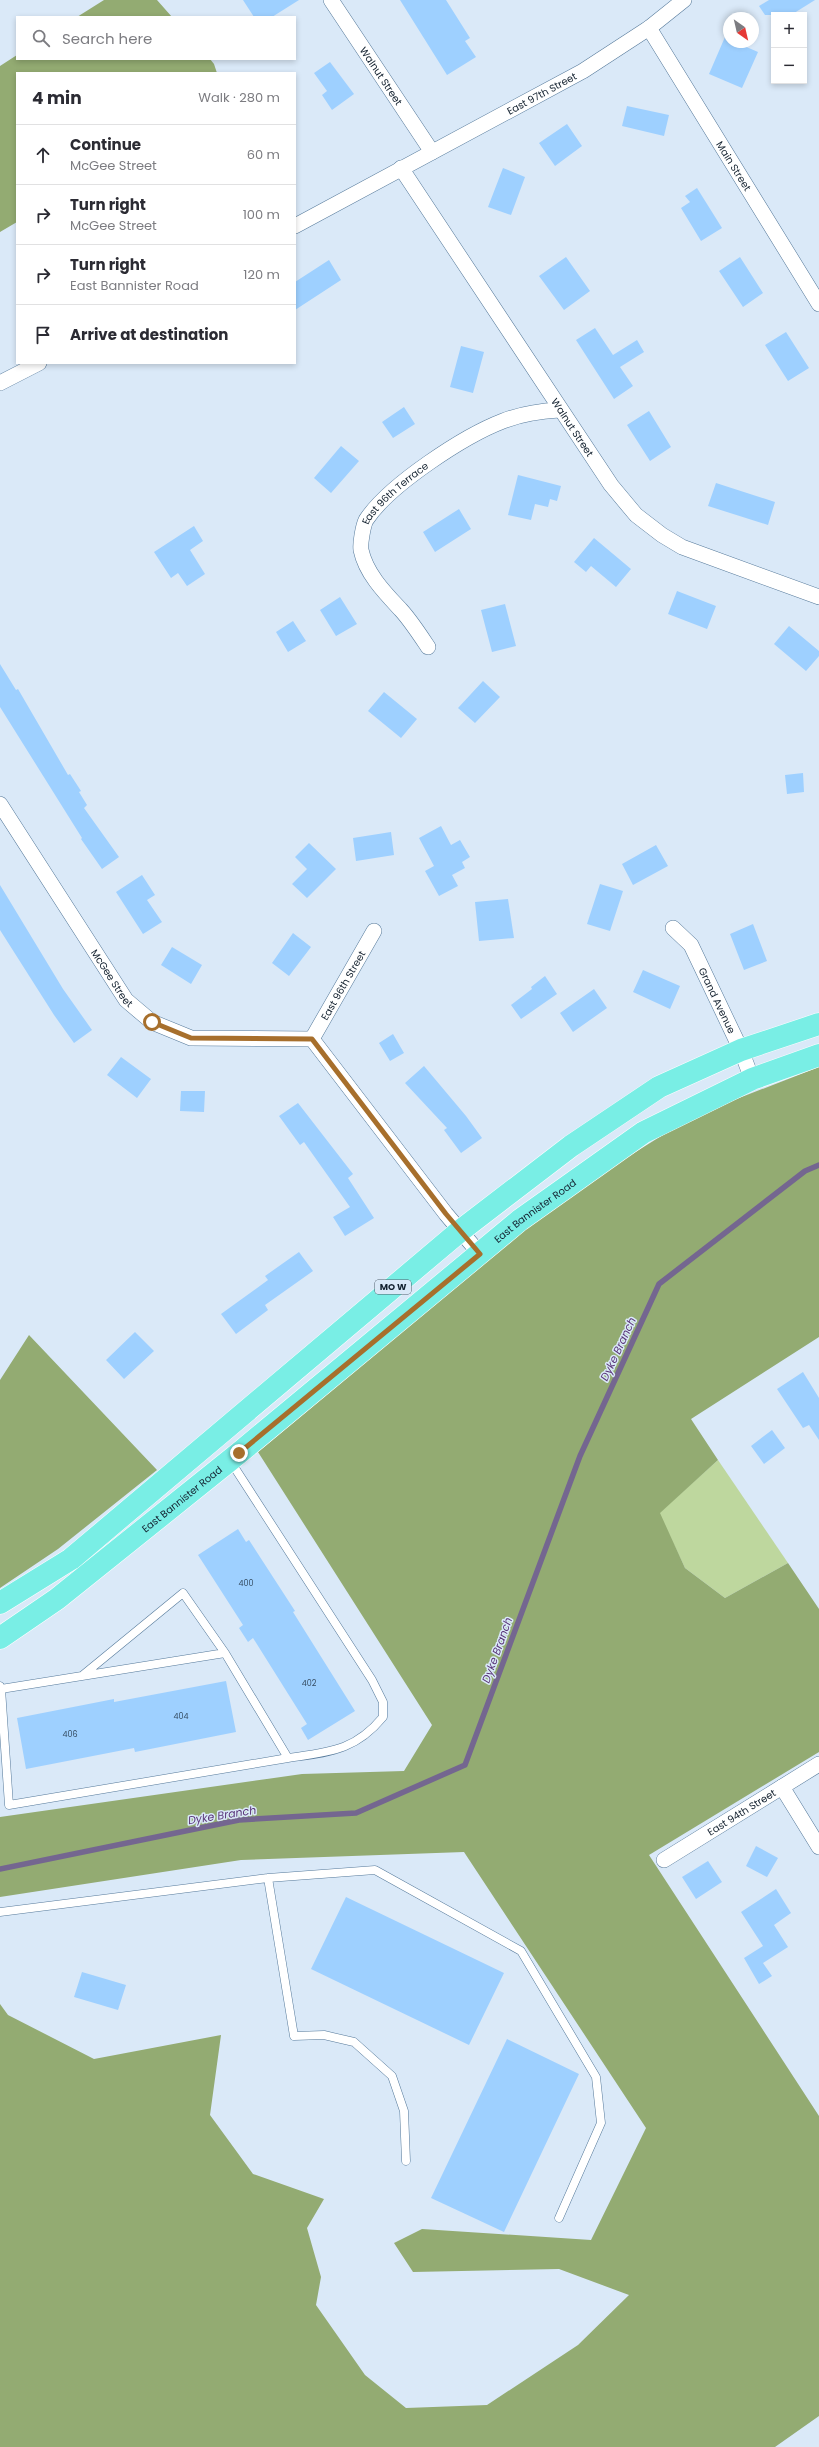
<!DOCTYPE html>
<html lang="en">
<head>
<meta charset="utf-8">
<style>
  body { margin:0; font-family:Poppins,sans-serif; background:#f7f7f7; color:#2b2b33 }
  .controls { position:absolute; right:12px; top:12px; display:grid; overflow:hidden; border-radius:0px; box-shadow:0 2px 6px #0003 }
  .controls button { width:36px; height:36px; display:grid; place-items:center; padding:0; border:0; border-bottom:1px solid #e1e1e2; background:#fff; color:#2b2b33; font:20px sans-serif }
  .compass { position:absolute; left:723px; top:12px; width:36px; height:36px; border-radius:50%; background:#fff; box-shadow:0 2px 6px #0003; rotate:146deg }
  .stop { position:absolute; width:12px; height:12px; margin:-9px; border:3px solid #a76f2c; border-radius:50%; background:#fff }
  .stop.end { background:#a76f2c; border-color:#fff; box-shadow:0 1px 4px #0008 }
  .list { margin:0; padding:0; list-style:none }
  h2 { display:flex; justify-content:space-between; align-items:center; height:52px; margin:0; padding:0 16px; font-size:17px }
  h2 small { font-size:13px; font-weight:400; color:#7c7c81 }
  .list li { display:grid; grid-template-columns:26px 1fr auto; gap:12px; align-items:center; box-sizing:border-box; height:60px; padding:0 16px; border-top:1px solid #e1e1e2 }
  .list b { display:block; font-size:15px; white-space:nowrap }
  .list p { margin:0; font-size:13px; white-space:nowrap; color:#7c7c81 }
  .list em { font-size:13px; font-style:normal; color:#7c7c81 }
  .icon { flex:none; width:22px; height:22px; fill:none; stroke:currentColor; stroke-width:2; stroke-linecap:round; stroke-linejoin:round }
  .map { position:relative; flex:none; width:819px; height:2447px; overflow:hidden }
  .search { position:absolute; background:#fff; box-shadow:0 2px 6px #0003; left:16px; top:16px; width:280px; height:44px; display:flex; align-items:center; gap:10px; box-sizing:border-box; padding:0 14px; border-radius:0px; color:#7c7c81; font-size:15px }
  .panel { position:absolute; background:#fff; box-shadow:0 2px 6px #0003; left:16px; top:72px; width:280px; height:292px; border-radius:0px }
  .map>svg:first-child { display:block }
  .green { fill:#bed79e }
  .forest { fill:#93ab72 }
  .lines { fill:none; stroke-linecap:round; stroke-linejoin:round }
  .stream { stroke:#746690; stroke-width:5.5 }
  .building { fill:#9ed0ff }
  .lane-casing { stroke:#55799a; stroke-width:9 }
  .street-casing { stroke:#55799a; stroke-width:16 }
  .primary-casing { stroke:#fff; stroke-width:23 }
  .lane { stroke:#fff; stroke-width:8 }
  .street { stroke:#fff; stroke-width:15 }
  .primary { stroke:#79eee5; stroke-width:22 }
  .route { stroke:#a76f2c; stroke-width:5 }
  .labels { text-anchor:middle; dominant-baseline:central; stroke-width:3; stroke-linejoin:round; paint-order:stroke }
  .number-label { font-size:8px; fill:#364d63 }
  .shield { fill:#dae9f8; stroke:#4f5d6b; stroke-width:1 }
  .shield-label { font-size:9px; font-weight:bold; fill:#13212f }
  .street-label { font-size:10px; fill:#13212f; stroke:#dae9f8 }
  .water-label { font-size:11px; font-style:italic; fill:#593578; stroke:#dae9f8 }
</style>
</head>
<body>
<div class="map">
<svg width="819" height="2447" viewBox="0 0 819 2447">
  <rect width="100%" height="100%" fill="#dae9f8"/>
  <path class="green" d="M718,1460L788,1563L725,1598L685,1568L659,1513Z"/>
  <path class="forest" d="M104,0H157L172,17H77Z
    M17,55V59H210L214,64L217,73H17V222L0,232V66Z
    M819,1067V1337L691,1419L718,1460L660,1513L685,1568L725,1598L788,1563L819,1609V1752L649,1855L819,2116V2416L775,2447H0V2004L8,2015L94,2059L221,2035L210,2115L253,2174L324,2199L307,2228L321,2277L316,2305L365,2375L406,2408L487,2405L578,2345L629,2295L559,2269L413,2272L394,2243L422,2229L591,2240L646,2128L464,1852L241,1860L0,1897V1817L302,1774L404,1771L432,1725L258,1452L536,1220L610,1168L666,1133L734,1100Z
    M29,1335L157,1470L58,1549L0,1588V1380Z"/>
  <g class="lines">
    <path class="stream" d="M0,1869L239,1820L356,1813L465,1765L580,1456L659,1284L805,1171L819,1165"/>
  </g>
  <path class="building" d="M243,0H299L272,17H254Z
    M400,0H446L470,38L465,41L476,57L447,75Z
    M769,0H815L791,15H765L759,6Z
    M725,37L729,39V42H735L758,52L742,88L709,74Z
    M330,62L354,94L332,110L322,95L327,91L314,73Z
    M627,106L669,115L664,136L622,126Z
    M567,124L582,146L555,166L539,143Z
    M503,168L525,177L511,215L488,207Z
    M697,188L722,228L701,241L681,208L690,202L685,196Z
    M566,257L590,291L564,310L539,276Z
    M740,257L763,293L743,307L719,271Z
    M329,260L341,280L295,310V282Z
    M595,328L613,355L637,340L644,352L620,367L633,386L614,399L576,340Z
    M786,332L809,368L788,381L765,345Z
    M461,346L484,352L473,393L450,387Z
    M404,407L415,424L393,438L382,422Z
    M649,411L671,447L650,461L627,425Z
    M341,446L359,461L331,493L314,478Z
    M518,475L561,486L557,501L550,499L548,507L535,504L531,520L508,515Z
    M716,483L775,502L768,525L708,506Z
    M459,509L471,529L435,552L423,532Z
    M194,526L203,541L190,550L205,574L187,586L178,573L171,578L154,552Z
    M594,538L631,569L616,587L591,566L586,572L574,562Z
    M677,591L716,606L707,629L668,614Z
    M340,597L357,624L336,636L320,610Z
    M505,604L516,646L492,652L481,610Z
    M293,621L306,641L288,652L276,632Z
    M789,626L819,651V656L806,671L774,644Z
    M0,664L16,690L18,689L68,775L70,774L81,791L79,792L87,805L84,808L119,857L102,869L81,839L82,838L0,707Z
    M483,681L500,697L475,723L458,708Z
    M384,692L417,719L401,738L368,711Z
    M803,773L804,792L787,794L785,775Z
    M441,826L451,845L460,840L470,857L462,862L465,868L452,875L458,886L439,896L425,871L434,866L419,838Z
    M391,832L394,855L356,861L353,838Z
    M309,843L336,869L307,898L292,884L307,869L295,857Z
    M656,845L668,866L633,885L622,864Z
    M142,875L155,895L147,900L162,922L143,934L116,892Z
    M600,884L623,891L610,931L587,924Z
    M0,885L63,989L92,1030L74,1043L54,1015L0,930Z
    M508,899L514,938L479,941L475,902Z
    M753,924L767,961L744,970L730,934Z
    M293,933L311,947L289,976L272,963Z
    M172,947L202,965L191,984L161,965Z
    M643,970L680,986L670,1009L633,992Z
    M545,976L557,994L521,1019L511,1005L532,989L531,987Z
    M594,989L607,1008L573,1032L560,1013Z
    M393,1034L404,1053L390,1061L379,1043Z
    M121,1057L151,1079L137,1098L107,1075Z
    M424,1066L466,1116L482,1138L461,1153L444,1130L447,1128L405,1083Z
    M181,1091H205L204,1112L180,1111Z
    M298,1103L353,1174L348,1178L374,1218L345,1236L333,1217L350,1207L304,1142L300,1145L279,1116Z
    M299,1252L313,1271L265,1305L268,1310L236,1334L221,1314L268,1280L265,1276Z
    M135,1332L154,1351L124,1379L106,1360Z
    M803,1372L819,1398V1440L809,1425L803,1428L777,1389Z
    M772,1430L785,1448L764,1464L751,1446Z
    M238,1529L246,1542L249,1540L295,1611L293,1612L355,1711L308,1740L301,1728L307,1724L253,1638L248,1642L239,1628L243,1625L198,1555Z
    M226,1681L236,1732L135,1752L134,1748L26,1769L17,1718L114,1699V1702Z
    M756,1846L778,1858L767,1877L746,1866Z
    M708,1861L722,1882L696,1899L682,1877Z
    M776,1889L791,1913L774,1925L788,1947L763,1963L772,1976L759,1984L744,1958L763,1946L741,1912Z
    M346,1897L504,1973L469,2045L311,1969Z
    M82,1972L126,1985L118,2010L74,1997Z
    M507,2039L579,2074L504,2232L431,2198Z"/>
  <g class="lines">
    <defs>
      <path id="lane" d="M83,1675L183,1593L225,1653
        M0,1686L1,1689L225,1653L288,1758C329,1752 355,1751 383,1717V1702L372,1680L231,1462
        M1,1689L9,1805L288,1758
        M268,1878L294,2036L324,2035L354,2042L392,2076L404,2111L406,2161
        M0,1912L268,1878L375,1870L521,1951L596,2077L601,2123L559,2218"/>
      <g id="street">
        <path id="s1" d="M331,0L432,152"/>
        <path id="s2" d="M649,28L819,304"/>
        <path id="s3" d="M401,168L611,485L636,515L662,535L682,547L819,597"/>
        <path id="s4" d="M295,226L583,71L649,28L684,0"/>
        <path d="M0,383L39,363"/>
        <path id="s5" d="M428,647C420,635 411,621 401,610C386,594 366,574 361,550C360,544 363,526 366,520C389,485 464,436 503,421C521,414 540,411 559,410"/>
        <path id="s6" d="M0,804L126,1000L152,1022L191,1038L312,1039L446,1214L480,1254"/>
        <path id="s7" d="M673,928L691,945L741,1050L752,1079"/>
        <path id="s8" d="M312,1039L374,931"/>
        <path d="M782,1787L819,1847"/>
        <path id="s9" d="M664,1860L819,1764"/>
      </g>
      <g id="primary">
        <path d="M0,1603L71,1559L460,1231L571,1146L659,1087L741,1050L819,1024"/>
        <path id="s10" d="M0,1638L57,1599L239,1453L520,1220L644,1132L752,1079L819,1055"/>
      </g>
    </defs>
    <use href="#lane" class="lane-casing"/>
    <use href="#street" class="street-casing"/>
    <use href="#primary" class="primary-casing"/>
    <use href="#lane" class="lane"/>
    <use href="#street" class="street"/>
    <use href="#primary" class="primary"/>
  </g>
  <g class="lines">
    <path class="route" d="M152,1022L191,1038L312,1039L446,1214L480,1254L239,1453"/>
  </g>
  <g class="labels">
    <g class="number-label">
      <text x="246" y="1583">400</text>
      <text x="309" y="1683">402</text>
      <text x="181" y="1716">404</text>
      <text x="70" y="1734">406</text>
    </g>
    <rect class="shield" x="375" y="1280" width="36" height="14" rx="3"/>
    <g class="shield-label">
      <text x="393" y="1287">MO W</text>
    </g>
    <g class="street-label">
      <text stroke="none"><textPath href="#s1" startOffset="91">Walnut Street</textPath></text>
      <text stroke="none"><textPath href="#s4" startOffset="280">East 97th Street</textPath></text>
      <text stroke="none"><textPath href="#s2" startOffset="162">Main Street</textPath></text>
      <text stroke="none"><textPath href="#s3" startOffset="311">Walnut Street</textPath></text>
      <text stroke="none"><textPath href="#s5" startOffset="189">East 96th Terrace</textPath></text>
      <text stroke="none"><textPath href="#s6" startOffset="207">McGee Street</textPath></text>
      <text stroke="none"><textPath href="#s8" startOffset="62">East 96th Street</textPath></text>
      <text stroke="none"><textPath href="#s7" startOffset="86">Grand Avenue</textPath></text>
      <text stroke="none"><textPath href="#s10" startOffset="685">East Bannister Road</textPath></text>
      <text stroke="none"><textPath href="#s10" startOffset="229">East Bannister Road</textPath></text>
      <text stroke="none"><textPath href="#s9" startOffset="91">East 94th Street</textPath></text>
    </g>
    <g class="water-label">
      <text transform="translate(618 1349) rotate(-65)">Dyke Branch</text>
      <text transform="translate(497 1650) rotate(-70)">Dyke Branch</text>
      <text transform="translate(222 1815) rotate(-9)">Dyke Branch</text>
    </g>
  </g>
</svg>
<div class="controls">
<button>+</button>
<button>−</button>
</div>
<svg class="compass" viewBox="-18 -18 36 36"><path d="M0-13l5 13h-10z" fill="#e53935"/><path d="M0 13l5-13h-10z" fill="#7c7c81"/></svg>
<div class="stop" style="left:152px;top:1022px"></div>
<div class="stop end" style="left:239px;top:1453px"></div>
<div class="search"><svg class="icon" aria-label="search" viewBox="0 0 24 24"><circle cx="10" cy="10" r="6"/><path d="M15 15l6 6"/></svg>Search here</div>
<section class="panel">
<h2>4 min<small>Walk · 280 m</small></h2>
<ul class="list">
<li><svg class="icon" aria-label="ahead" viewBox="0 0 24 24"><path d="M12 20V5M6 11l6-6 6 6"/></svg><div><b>Continue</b><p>McGee Street</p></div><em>60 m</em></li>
<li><svg class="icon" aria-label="right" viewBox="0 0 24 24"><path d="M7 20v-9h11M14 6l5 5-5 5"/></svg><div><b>Turn right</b><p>McGee Street</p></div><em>100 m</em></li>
<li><svg class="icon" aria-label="right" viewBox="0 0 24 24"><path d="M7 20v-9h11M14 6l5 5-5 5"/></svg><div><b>Turn right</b><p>East Bannister Road</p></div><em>120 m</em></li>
<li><svg class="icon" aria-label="arrive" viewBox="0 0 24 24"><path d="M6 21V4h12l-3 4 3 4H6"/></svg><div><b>Arrive at destination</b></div></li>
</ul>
</section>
</div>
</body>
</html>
